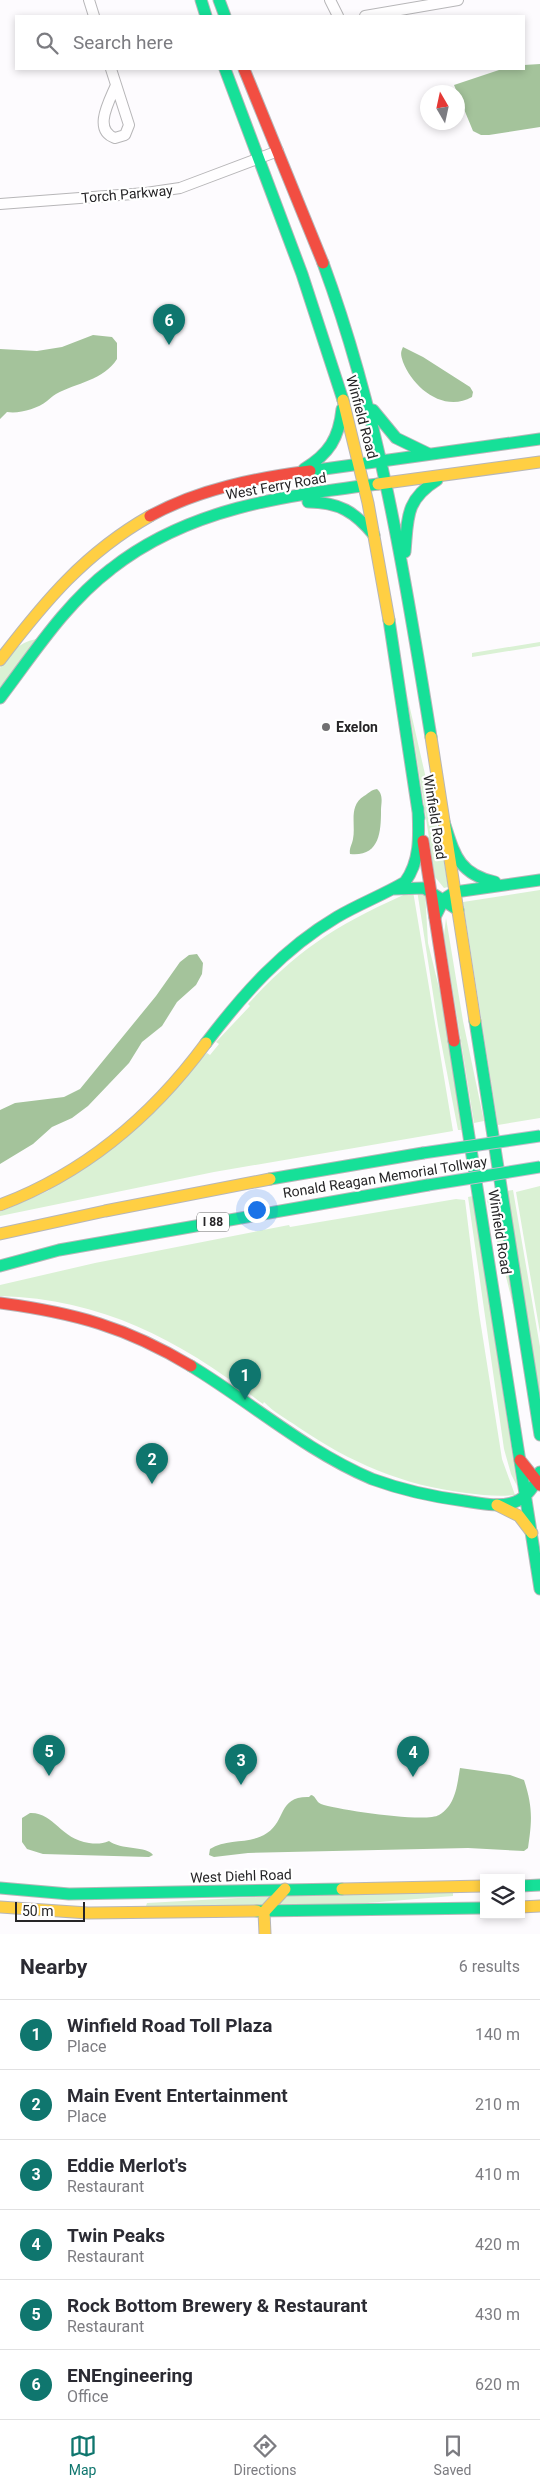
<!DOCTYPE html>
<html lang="en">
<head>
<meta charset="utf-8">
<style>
  body { margin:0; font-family:Roboto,sans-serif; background:#f2f2f3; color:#2b2b33 }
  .controls { position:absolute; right:15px; bottom:15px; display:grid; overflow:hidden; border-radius:0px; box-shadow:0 2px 8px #0003 }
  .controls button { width:45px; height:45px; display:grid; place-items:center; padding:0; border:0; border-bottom:1px solid #e1e1e2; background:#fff; color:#2b2b33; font:25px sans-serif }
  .compass { position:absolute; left:420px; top:85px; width:45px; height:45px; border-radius:50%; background:#fff; box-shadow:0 2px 8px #0003; rotate:351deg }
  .scale { position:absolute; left:15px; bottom:12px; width:70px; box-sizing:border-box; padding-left:5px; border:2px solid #262527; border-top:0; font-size:14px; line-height:18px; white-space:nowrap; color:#262527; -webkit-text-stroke:4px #fff; paint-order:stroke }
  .you { position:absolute; left:256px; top:1209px; width:18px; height:18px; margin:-12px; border:4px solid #fff; border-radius:50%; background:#1a73e8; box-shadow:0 0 0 8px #1a73e833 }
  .badge { display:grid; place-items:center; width:32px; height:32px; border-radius:50%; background:#0f766e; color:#fff; font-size:16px; font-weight:700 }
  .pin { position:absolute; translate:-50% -41px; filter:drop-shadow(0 1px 2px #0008) }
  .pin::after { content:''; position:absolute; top:26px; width:18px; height:15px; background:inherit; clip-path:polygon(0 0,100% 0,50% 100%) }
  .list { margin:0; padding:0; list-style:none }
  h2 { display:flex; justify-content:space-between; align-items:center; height:65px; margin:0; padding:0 20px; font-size:21px }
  h2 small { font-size:16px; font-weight:400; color:#7c7c81 }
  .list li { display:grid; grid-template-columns:32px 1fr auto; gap:15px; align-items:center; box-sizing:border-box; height:70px; padding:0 20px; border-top:1px solid #e1e1e2 }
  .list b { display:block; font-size:19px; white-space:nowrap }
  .list p { margin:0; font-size:16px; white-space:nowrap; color:#7c7c81 }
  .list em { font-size:16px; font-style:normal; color:#7c7c81 }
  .icon { flex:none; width:28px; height:28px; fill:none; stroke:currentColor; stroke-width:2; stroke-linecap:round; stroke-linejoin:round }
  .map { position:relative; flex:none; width:540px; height:1934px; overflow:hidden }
  .search { position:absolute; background:#fff; box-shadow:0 2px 8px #0003; left:15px; right:15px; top:15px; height:55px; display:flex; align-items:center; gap:12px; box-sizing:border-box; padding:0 18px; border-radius:0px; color:#7c7c81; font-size:19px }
  .sheet { height:485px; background:#fff }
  nav { display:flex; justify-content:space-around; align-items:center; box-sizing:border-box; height:70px; border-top:1px solid #e1e1e2; background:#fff; font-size:14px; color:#7c7c81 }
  nav a { display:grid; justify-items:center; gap:2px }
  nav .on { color:#0f766e }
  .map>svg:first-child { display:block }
  .green { fill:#daf1d4 }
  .water { fill:#a4c39b }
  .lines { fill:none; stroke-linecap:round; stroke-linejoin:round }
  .street-casing { stroke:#b7b6b8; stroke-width:12 }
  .fast-casing { stroke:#b7b6b8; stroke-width:13 }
  .slow-casing { stroke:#b7b6b8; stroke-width:13 }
  .jam-casing { stroke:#b7b6b8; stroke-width:13 }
  .street { stroke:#fffeff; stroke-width:10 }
  .fast { stroke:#16e098; stroke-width:11 }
  .slow { stroke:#ffcf43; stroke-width:11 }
  .jam { stroke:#f24e42; stroke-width:11 }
  .fast-bridge-casing { stroke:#c3bbc9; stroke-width:13; stroke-linecap:butt }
  .fast-bridge { stroke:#16e098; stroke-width:11 }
  .poi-dot { fill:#717072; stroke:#fff; stroke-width:2 }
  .labels { text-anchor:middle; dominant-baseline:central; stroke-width:4.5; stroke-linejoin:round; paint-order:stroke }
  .shield { fill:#fff; stroke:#676668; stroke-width:1 }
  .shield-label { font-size:12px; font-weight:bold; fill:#262527 }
  .street-label { font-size:14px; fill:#262527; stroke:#fff }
  .poi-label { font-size:14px; font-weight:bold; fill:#262527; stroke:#fff; text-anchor:start }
</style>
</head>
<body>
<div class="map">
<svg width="540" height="1934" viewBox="0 0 540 1934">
  <rect width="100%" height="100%" fill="#fdfbfe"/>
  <path class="green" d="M38,639L0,688C0,683 0,673 0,668C6,654 23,640 38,639Z
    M540,642V646L472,657V653Z
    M407,695L442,849L448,887L444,888L435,877Z
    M417,890L425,891L428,943L441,996L462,1130H458L438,1026Z
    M540,890V1118L498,1125L463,902Z
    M413,891L453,1131L214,1172L0,1216V1212L48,1191L207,1053L210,1055L219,1044L216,1042L250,1006L248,1004C300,947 343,921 413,891Z
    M446,918L463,1021L484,1121L474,1123L444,935Z
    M540,1186V1333L516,1192Z
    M513,1190L540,1347V1399L507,1191Z
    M473,1196L517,1486L511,1474L504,1449L468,1197Z
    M496,1198L514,1309L487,1200Z
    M456,1199L465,1200L479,1313L502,1459L515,1495C498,1497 483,1495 466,1493C402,1485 351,1463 298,1427C287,1419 273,1412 264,1402L263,1404C182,1342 105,1299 0,1296V1285L95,1263L289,1225L290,1227Z
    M453,1892V1896L343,1905L278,1906L285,1895Z
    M275,1896L267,1907L146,1906L147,1903Z"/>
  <path class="water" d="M540,64V127L489,135H481L473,131L454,85L502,69H524V65Z
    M93,335L112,337L117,343V359C104,380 76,383 56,394C52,396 50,399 47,401C37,409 19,414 7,412L0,419V349L37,351L62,347Z
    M403,347L423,357L470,387L473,392L472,397C444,413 413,388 403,362C401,356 400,353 403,347Z
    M377,789C384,795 381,803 381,811C381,833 379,857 350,854C349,848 352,845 353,839C356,825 348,806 364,796C369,793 371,790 377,789Z
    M197,954L203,963L202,974L196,985L177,1002L162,1026L142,1042L129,1063L88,1106L72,1118L52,1127L33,1144L0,1164V1110L15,1103L64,1097L80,1089L156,996L180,962L189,955Z
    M460,1768L510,1775L524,1780C533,1807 532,1821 528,1848L524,1851L468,1848L248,1853L214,1857L209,1855L210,1849C227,1838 250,1845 267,1833C286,1821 278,1796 309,1797L311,1795C316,1796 316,1802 321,1804C338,1810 426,1823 439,1815C456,1805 457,1785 460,1768Z
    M30,1813C54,1812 60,1839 89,1843C96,1844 102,1844 109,1841C120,1850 148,1846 153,1855L149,1857L43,1854L27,1849L22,1842V1818Z"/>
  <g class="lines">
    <defs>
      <path id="street" d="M89,0L94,16
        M330,0L338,16
        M365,16L458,0
        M111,69L129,125L125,135L115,138C92,130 110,100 116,85
        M0,204L146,193L180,188L278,151"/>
      <path id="fast" d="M201,0L206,16
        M219,0L225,16
        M225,69L302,274L343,400
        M323,263C380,417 405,576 431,737
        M373,410L396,438L429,454
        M304,469C329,454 339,438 342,409
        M310,471L540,439
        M308,502C339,502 355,512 374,535
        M405,552C408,518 405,500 437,480
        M389,620L419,818
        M0,698C34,653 66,603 111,569C188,508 283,496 378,484
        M443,819C454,852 457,874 495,882
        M394,889L424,888L458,910
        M435,917L444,899L455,892L540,880
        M475,1021L540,1435
        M454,1041L540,1589
        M206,1043C244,993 283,949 337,917C359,904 383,895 405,882C421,860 419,834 418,808
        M270,1179L423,1153
        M0,1266L59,1250L428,1185
        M191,1366C252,1403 306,1451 372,1479C402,1490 434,1497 465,1501C500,1507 526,1511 540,1472
        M521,1886L540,1885
        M0,1888L69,1894L342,1889
        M257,1911L484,1908"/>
      <path id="slow" d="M343,400L368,503L389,620
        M378,484L540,462
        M0,660C45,601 85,553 150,516
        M431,737L475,1021
        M0,1205C85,1173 153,1115 206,1043
        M0,1234L105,1211L270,1179
        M497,1505L519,1516L532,1533
        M342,1889L484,1886
        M0,1907L88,1913L257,1911
        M521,1907L540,1906
        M265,1934L264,1912L285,1889"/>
      <path id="jam" d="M244,69L323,263
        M150,516C199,489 256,478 310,471
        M423,841L454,1041
        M0,1303C75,1313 126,1327 191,1366
        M520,1460L540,1485"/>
    </defs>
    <use href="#street" class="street-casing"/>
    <use href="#fast" class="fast-casing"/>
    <use href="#slow" class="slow-casing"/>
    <use href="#jam" class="jam-casing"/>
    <use href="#street" class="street"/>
    <use href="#fast" class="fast"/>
    <use href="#slow" class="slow"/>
    <use href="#jam" class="jam"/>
    <defs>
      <path id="fast-bridge" d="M423,1153L540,1136
        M428,1185L540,1167"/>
    </defs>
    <use href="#fast-bridge" class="fast-bridge-casing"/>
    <use href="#fast-bridge" class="fast-bridge"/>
  </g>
  <circle class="poi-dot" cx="326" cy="727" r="5"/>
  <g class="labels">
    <rect class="shield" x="197" y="1212.5" width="32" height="19" rx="4"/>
    <g class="shield-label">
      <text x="213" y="1222">I 88</text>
    </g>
    <g class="street-label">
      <text transform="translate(127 194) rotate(-5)">Torch Parkway</text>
      <text transform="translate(362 417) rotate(75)">Winfield Road</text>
      <text transform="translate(276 486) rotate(-10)">West Ferry Road</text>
      <text transform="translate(435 817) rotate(81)">Winfield Road</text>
      <text transform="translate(385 1177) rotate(-9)">Ronald Reagan Memorial Tollway</text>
      <text transform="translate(500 1232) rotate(81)">Winfield Road</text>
      <text transform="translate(241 1876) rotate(-2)">West Diehl Road</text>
    </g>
    <g class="poi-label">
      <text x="336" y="727">Exelon</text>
    </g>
  </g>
</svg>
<div class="controls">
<button><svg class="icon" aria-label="layers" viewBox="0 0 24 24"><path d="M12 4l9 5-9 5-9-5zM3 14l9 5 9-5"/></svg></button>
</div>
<svg class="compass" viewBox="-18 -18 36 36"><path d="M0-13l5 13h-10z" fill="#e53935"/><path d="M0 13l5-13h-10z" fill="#7c7c81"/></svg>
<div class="scale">50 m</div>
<div class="you"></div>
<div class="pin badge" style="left:245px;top:1400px">1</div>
<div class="pin badge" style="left:152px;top:1484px">2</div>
<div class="pin badge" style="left:241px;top:1785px">3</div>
<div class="pin badge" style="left:413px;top:1777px">4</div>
<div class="pin badge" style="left:49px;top:1776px">5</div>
<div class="pin badge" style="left:169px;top:345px">6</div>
<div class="search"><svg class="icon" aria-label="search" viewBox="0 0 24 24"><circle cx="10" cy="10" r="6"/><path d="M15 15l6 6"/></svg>Search here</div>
</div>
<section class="sheet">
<h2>Nearby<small>6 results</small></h2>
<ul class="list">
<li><span class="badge">1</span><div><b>Winfield Road Toll Plaza</b><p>Place</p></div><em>140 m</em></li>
<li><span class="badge">2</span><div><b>Main Event Entertainment</b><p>Place</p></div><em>210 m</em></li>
<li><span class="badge">3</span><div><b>Eddie Merlot's</b><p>Restaurant</p></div><em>410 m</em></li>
<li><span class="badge">4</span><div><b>Twin Peaks</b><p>Restaurant</p></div><em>420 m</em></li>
<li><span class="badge">5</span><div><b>Rock Bottom Brewery &amp; Restaurant</b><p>Restaurant</p></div><em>430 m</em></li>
<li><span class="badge">6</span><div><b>ENEngineering</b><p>Office</p></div><em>620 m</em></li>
</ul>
</section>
<nav>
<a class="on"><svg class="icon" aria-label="map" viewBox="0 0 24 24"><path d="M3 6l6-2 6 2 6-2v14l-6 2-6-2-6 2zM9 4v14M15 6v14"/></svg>Map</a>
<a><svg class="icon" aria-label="directions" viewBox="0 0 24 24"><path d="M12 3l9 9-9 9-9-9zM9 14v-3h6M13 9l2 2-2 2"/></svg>Directions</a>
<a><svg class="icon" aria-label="saved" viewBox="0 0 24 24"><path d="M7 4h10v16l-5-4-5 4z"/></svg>Saved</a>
</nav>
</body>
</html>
